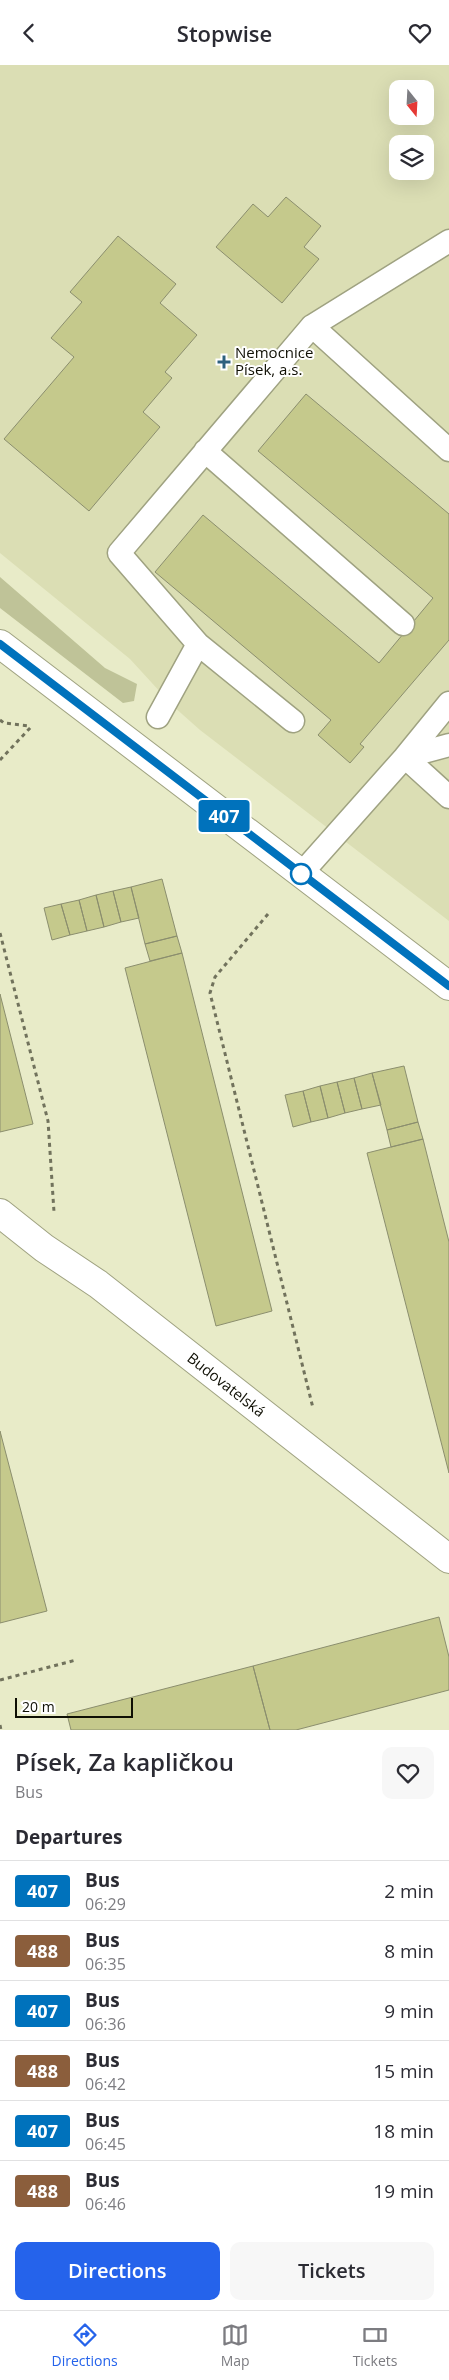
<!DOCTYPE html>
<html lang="en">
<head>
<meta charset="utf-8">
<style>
  body { margin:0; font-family:"Open Sans",sans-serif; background:#f7f7f7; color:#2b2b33; height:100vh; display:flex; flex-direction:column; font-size:19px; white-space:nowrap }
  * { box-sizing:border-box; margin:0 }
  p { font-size:16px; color:#7c7c81 }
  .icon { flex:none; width:28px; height:28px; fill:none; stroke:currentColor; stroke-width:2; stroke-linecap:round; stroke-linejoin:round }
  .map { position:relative; height:1665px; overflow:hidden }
  .sheet { display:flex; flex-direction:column; background:#fff; flex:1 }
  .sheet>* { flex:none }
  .badge { padding:0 10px; border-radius:4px; font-size:18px; line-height:32px }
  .needle { width:32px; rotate:162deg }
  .controls { position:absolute; left:389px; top:15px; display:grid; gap:10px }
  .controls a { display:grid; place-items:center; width:45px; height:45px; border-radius:10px; background:#fff; box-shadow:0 5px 20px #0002; font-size:25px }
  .scale { position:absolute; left:15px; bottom:12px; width:118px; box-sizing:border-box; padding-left:5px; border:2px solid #0f0f04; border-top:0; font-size:14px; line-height:18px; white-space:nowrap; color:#0f0f04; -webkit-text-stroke:4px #fff; paint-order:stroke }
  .map>.badge { position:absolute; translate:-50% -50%; box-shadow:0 0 0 2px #fff }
  h2 { padding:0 15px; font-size:19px; line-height:45px }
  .round { display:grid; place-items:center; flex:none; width:52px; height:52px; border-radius:10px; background:#f7f7f7 }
  .overview { display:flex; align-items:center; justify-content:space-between; height:85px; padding:0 15px }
  h1 { font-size:24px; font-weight:600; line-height:38px }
  .cta { display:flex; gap:10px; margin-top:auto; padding:10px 15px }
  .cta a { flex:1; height:58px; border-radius:10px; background:#2563eb; color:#fff; font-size:20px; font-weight:600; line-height:58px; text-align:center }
  .cta a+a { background:#f7f7f7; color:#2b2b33 }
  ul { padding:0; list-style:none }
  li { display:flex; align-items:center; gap:15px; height:60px; padding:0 15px; border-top:1px solid #e1e1e2 }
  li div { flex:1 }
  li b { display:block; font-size:19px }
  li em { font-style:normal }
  li .badge { min-width:55px; font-weight:700; text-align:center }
  header { display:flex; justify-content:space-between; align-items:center; height:65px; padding:0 15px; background:#fff; font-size:22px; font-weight:600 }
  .dock { display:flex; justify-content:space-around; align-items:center; height:70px; border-top:1px solid #e1e1e2; background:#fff; font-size:14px; color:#7c7c81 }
  .dock a { display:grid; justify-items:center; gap:2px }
  .dock .current { color:#2563eb }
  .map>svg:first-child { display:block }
</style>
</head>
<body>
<header><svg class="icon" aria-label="back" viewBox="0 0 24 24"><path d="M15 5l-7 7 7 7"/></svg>Stopwise<svg class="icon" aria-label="heart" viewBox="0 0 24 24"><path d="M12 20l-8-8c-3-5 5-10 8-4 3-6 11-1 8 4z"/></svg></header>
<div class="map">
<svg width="449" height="1665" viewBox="0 0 449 1665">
  <rect width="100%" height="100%" fill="#e8ebc8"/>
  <path fill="#dbdeb4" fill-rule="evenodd" d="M0 0H449V856L200 665 173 641 130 594 0 488ZM398 24H425V51H398ZM398 79H425V106H398Z"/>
  <path fill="#bfc398" d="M0 512 105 603 137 619 134 636 123 638 0 543Z"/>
  <path fill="#c5c98c" stroke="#8b8e6e" d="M286 132 321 161 304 182 319 194 282 238 216 182 253 139 268 152Z
    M118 171 176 219 160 238 197 270 165 307 172 313 143 347 160 362 89 446 4 374 74 292 51 273 82 237 70 227Z
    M306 329 449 449V575L360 679 364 682 350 698 318 670 331 655 155 507 203 450 379 598 433 533 258 386Z
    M162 814 177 871 145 879 131 822Z
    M131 822 139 853 121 857 113 826Z
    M113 826 121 857 104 862 96 830Z
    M96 830 104 862 87 866 79 835Z
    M79 835 87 866 70 870 61 839Z
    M61 839 70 870 52 875 44 843Z
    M177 871 182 888 150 896 145 879Z
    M182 888 272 1246 216 1261 125 903Z
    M0 929 33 1059 0 1067Z
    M404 1001 418 1057 387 1065 372 1008Z
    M372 1008 381 1040 362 1044 354 1013Z
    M354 1013 362 1044 345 1048 337 1017Z
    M337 1017 345 1048 328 1053 320 1021Z
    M320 1021 328 1053 311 1057 303 1026Z
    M303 1026 311 1057 293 1062 285 1030Z
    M418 1057 423 1074 391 1082 387 1065Z
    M423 1074 449 1177V1408L367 1088Z
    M0 1366 47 1546 0 1558Z
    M439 1552 449 1592V1625L296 1665H270L253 1601Z
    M253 1601 270 1665H71L67 1649Z"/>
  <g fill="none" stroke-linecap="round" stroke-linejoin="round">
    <defs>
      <path id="lane" d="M312 261 449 385
        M205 386 403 559
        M449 638 405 692 449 680
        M158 652 198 579
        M293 656 198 579 119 488 312 261 449 176
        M301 809 405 692 449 732"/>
      <path id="street" d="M0 1148 44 1183 98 1219 449 1494"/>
      <path id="secondary" d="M0 579 449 921"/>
    </defs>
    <use href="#lane" stroke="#9fa281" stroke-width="25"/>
    <use href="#street" stroke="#9fa281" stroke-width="30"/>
    <use href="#secondary" stroke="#9fa281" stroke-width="30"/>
    <path stroke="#71725c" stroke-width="3" stroke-dasharray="4 4" stroke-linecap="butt" d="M0 655 4 658 30 661
      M0 695 31 662
      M268 849 215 912 210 928 313 1343
      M0 868 48 1056 54 1147
      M0 1615 76 1595
      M0 1660 1 1665"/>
    <use href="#lane" stroke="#fff" stroke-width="22"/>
    <use href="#street" stroke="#fff" stroke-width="28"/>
    <use href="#secondary" stroke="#fff" stroke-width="28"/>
  </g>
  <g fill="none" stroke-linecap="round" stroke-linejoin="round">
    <defs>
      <path id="line" d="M0 579 449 921"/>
    </defs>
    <use href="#line" stroke="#fff" stroke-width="11"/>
    <use href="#line" stroke="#0072bc" stroke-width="8"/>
  </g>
  <path fill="#2e607e" stroke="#fff" stroke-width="2" d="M221.5 289.5h5v5h5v5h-5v5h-5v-5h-5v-5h5z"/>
  <circle fill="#fff" stroke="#0072bc" stroke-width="2.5" cx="301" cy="809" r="10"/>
  <g text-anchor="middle" stroke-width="4" stroke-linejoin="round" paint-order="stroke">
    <g font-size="15" fill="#0f0f04" stroke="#fff" text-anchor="start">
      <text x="235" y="293">Nemocnice<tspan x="235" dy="17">Písek, a.s.</tspan></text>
    </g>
    <g font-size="15" fill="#0f0f04" stroke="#fff">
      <text transform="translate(226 1320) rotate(38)" y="5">Budovatelská</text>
    </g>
  </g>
</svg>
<div class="controls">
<a><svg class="needle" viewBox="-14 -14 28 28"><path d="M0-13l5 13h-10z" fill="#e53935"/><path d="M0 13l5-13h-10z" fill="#7c7c81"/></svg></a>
<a><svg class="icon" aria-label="layers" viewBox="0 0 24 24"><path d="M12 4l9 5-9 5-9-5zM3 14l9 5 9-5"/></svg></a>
</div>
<div class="scale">20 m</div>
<b class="badge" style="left:224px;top:751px;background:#0072bc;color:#fff">407</b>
</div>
<section class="sheet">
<div class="overview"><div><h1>Písek, Za kapličkou</h1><p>Bus</p></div><a class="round"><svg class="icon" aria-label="heart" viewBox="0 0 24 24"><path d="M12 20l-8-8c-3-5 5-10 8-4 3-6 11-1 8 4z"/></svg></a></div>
<h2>Departures</h2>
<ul>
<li><span class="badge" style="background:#0072bc;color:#fff">407</span><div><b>Bus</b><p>06:29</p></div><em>2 min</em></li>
<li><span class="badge" style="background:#8b5e3c;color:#fff">488</span><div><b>Bus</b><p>06:35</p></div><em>8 min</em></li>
<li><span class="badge" style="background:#0072bc;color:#fff">407</span><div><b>Bus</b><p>06:36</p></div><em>9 min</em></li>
<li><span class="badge" style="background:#8b5e3c;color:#fff">488</span><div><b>Bus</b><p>06:42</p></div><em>15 min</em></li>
<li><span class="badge" style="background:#0072bc;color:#fff">407</span><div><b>Bus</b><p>06:45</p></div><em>18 min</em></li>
<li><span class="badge" style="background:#8b5e3c;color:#fff">488</span><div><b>Bus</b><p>06:46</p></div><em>19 min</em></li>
</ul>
<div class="cta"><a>Directions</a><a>Tickets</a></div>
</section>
<nav class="dock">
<a class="current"><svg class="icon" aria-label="directions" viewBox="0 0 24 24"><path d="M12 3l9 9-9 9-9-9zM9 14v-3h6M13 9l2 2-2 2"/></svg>Directions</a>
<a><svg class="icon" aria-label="map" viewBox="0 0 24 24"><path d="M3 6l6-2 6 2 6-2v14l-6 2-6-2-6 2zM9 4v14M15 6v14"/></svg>Map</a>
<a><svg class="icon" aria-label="tickets" viewBox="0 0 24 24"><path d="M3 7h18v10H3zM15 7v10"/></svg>Tickets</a>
</nav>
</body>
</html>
